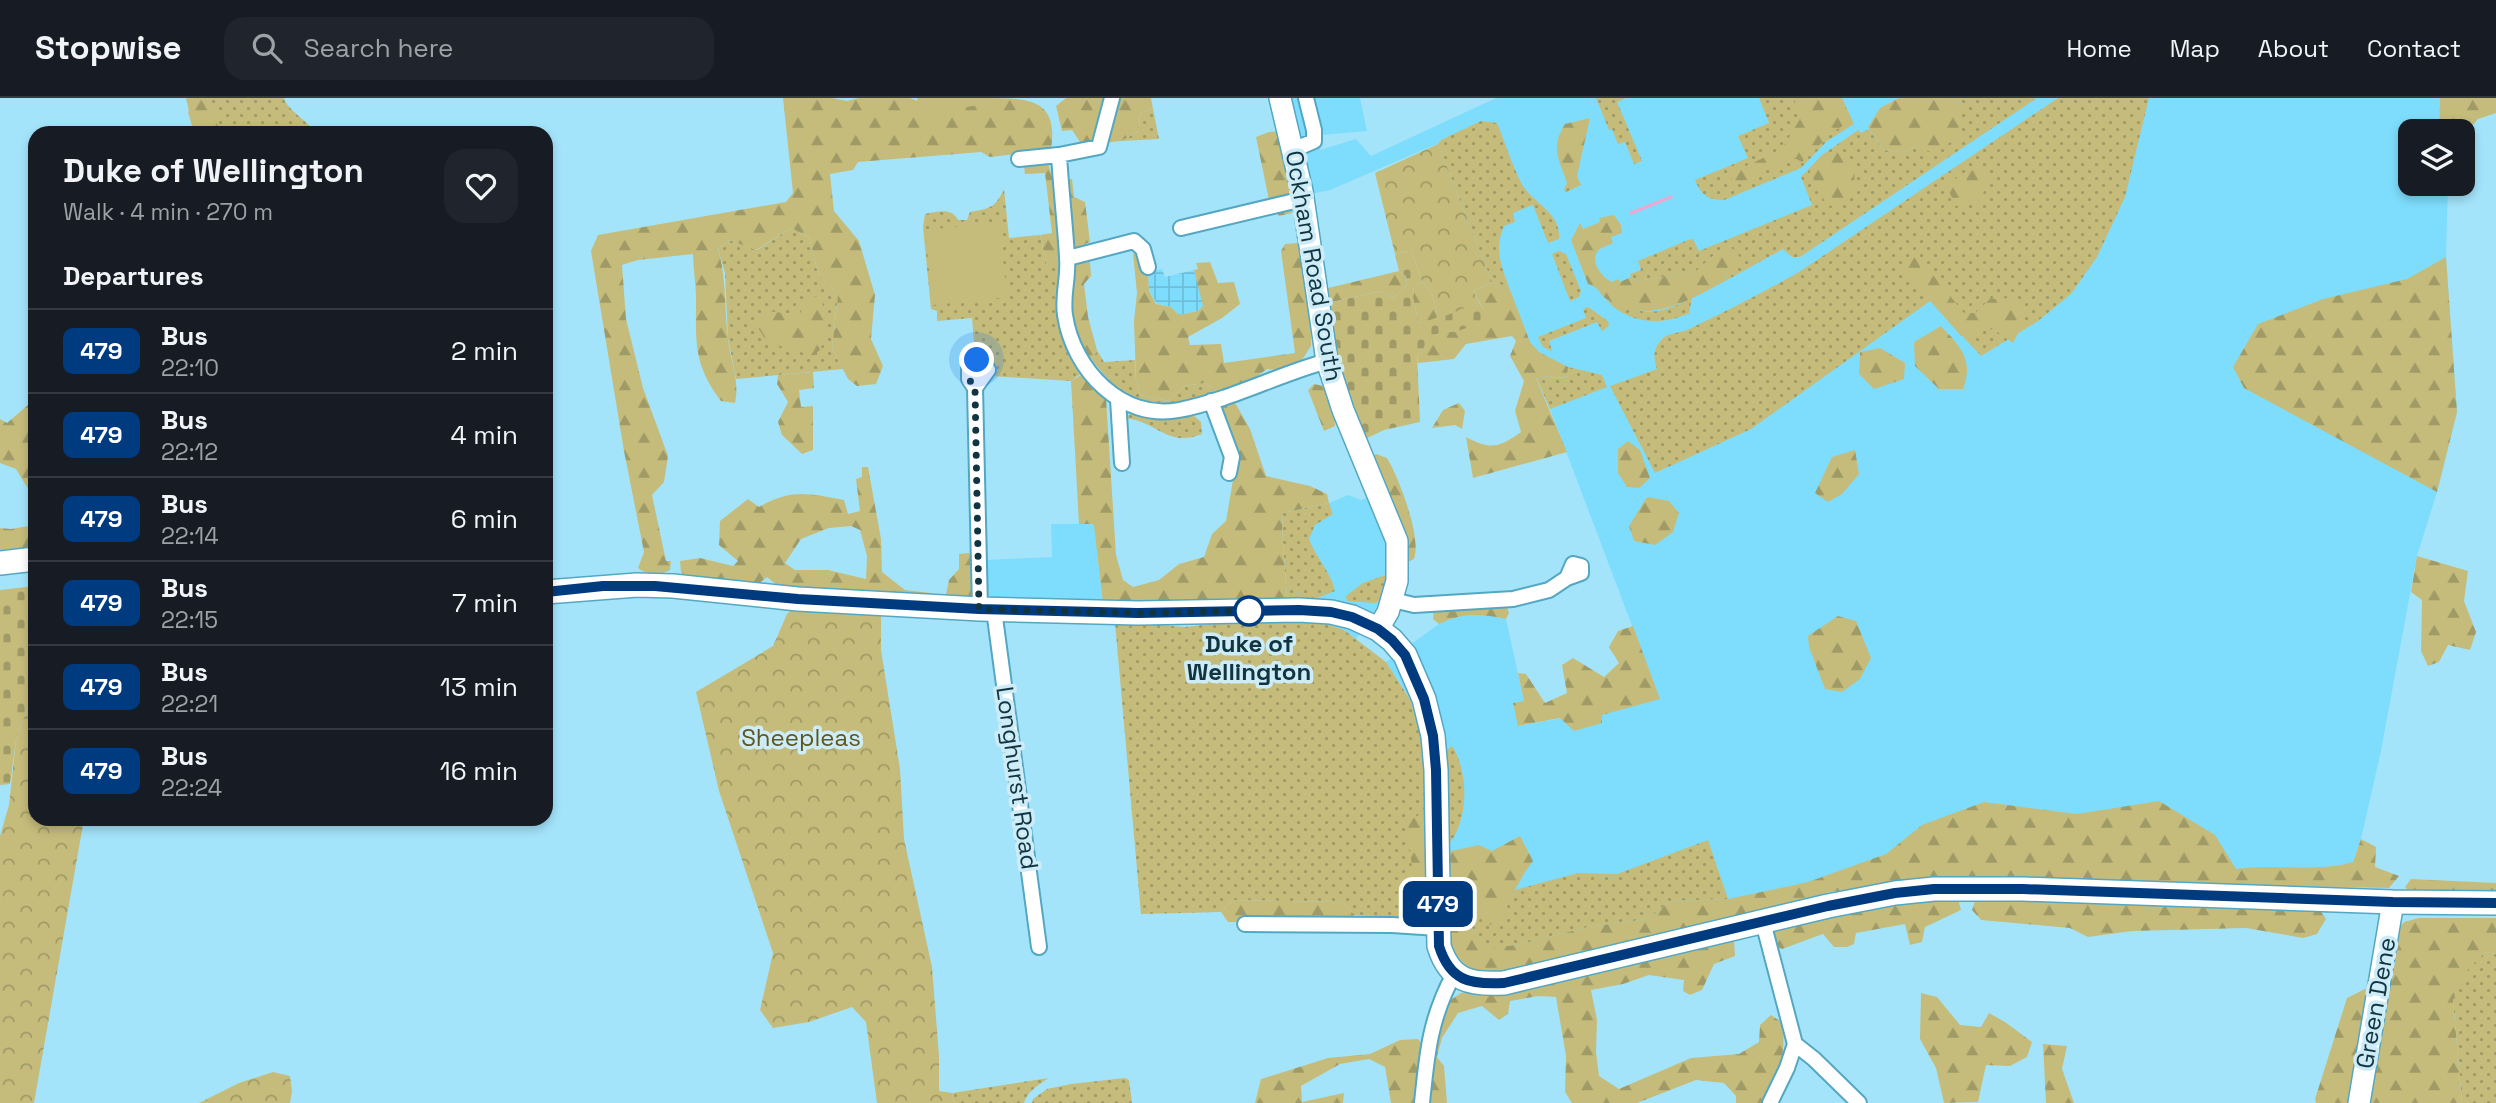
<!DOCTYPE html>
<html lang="en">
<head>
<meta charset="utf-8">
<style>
  body { margin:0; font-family:"Space Grotesk",sans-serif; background:#20242c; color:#f1f3f6; height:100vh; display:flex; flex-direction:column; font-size:26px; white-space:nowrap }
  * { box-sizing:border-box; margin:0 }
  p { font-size:23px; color:#9ea1a6 }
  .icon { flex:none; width:38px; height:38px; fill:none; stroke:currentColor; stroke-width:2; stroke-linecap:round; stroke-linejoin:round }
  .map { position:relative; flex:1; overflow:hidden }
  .drawer { position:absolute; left:28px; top:28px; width:525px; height:700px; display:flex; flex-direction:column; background:#171b24; border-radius:21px; box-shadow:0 4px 10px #0003 }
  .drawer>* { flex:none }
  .badge { padding:0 14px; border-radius:10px; font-size:24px; line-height:46px }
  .buttons { position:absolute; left:2398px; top:21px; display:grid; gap:14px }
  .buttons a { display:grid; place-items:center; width:77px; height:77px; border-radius:14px; background:#171b24; box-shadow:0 4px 10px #0003; font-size:35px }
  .you { position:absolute; width:35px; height:35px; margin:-18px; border:5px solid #fff; border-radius:50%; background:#1a73e8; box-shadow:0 0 0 10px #1a73e833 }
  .map>.badge { position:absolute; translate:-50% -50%; box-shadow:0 0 0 4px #fff }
  h2 { padding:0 35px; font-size:26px; line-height:63px }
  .round { display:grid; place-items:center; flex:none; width:74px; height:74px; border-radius:21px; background:#20242c }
  .summary { display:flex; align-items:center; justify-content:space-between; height:119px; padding:0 35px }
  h1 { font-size:33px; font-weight:800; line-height:52px }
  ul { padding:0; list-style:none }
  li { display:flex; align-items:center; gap:21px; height:84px; padding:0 35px; border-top:2px solid #363941 }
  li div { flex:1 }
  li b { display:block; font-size:26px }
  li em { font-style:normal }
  li .badge { min-width:77px; font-weight:700; text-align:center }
  header { display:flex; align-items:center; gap:42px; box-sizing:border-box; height:98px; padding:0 35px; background:#171b24; border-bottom:2px solid #363941 }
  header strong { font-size:33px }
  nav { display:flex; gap:38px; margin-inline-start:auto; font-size:24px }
  .search { width:490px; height:63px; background:#20242c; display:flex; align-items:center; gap:18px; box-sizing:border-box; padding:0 24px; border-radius:21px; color:#9ea1a6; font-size:26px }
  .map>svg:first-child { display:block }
</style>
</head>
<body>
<header>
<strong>Stopwise</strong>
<div class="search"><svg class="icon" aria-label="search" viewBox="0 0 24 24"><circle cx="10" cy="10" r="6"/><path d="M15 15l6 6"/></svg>Search here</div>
<nav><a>Home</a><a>Map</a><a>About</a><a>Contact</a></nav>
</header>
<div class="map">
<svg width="2496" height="1005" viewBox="0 0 2496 1005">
  <defs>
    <pattern id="industrial-grid" width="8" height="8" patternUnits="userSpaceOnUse" patternTransform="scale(1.75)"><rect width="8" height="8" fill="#7eddfc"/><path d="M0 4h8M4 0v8" fill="none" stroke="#6cbed9"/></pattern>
    <pattern id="grass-dots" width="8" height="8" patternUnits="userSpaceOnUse" patternTransform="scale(1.75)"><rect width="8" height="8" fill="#c5bc7b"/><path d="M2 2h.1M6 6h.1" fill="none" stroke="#9f9a66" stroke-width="1.8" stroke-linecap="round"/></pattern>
    <pattern id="forest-firs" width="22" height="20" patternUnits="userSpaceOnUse" patternTransform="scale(1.75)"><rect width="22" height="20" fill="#c5bc7b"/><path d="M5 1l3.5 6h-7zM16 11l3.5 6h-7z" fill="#9f9a66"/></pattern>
    <pattern id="cemetery-stones" width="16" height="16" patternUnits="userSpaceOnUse" patternTransform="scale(1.75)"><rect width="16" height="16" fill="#c5bc7b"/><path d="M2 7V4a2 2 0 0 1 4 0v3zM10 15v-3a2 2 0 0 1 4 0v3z" fill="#9f9a66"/></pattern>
    <pattern id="park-crowns" width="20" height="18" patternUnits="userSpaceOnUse" patternTransform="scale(1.75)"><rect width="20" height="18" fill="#c5bc7b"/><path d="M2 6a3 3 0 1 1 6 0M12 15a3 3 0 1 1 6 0" fill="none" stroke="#9f9a66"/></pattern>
  </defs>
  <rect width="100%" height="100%" fill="#a4e4fb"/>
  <path fill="#7eddfc" d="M1271 0H1360L1367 33 1321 37 1320 52 1356 41 1371 58 1496 0H2440L2439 25 2442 33H2410V86H2448L2446 159 2457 314 2437 394 2417 458 2381 653 2361 741 2344 789 1933 780 1830 794 1623 848 1470 871 1442 815H1426L1429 729 1422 640 1411 602 1386 564 1439 526 1453 519 1478 515 1506 521 1524 603 1518 628 1590 615 1656 591 1550 311 1527 259 1512 237 1437 46 1330 92 1292 100 1286 63Z
    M1348 397 1361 402 1374 397 1393 459 1383 499 1356 541 1344 532 1317 523 1283 415 1329 405Z
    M1051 426H1094L1103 505 985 506V462L1052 459Z"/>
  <path fill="url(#industrial-grid)" d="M1162 171 1165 179 1194 172 1204 208 1198 213 1179 217 1171 209 1157 206 1149 193 1148 174Z"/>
  <path fill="url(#grass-dots)" d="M186 0H284C287 12 308 23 316 35H194Z
    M1596 0H1626L1617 4 1642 63 1634 66 1625 44 1618 46 1612 31 1609 32Z
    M1759 0H1842L1854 26 1827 43 1801 70 1724 102C1708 102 1701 97 1695 82L1748 60 1738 38 1769 25Z
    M1957 0H2037L1800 159H1792L1783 151 1727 182 1726 175 1716 155 1697 173 1637 183 1631 179 1630 176 1641 172 1638 163 1688 142 1693 141 1699 153 1812 107 1801 79 1822 57 1858 32 1861 35 1869 31 1883 52 1903 54 1917 48 1960 9Z
    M2058 0H2149L2125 99 2097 159 2071 196 2038 223 1981 258 1930 203 1751 331 1655 375 1610 288 1657 271C1653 259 1653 251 1662 241 1668 235 1680 235 1687 232 1725 214 1762 195 1799 174Z
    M1153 11 1159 41 1121 43 1139 33 1140 15Z
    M1481 23 1497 25C1504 41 1516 80 1526 92 1539 108 1561 117 1559 141L1548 145 1533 107 1513 115 1515 124 1504 128C1494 151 1501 167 1509 189L1492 184 1438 46 1441 42Z
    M1004 91 1009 140 1040 137 1047 168 1061 163 1083 274 1071 283 991 278 975 257 972 220 937 223V213L931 211 923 129 925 116C937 114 951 109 958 122H967L970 114C991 110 995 110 1004 91Z
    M791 130 809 139 818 175 838 196 832 250 843 271 736 281 728 240 725 175 718 151 729 142 757 152Z
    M1559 153 1566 156 1581 193 1579 199 1570 203 1552 156Z
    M1692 200 1689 215C1660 229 1628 225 1606 202 1645 217 1654 219 1692 200Z
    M1588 209 1608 223 1609 228 1602 233 1597 224 1549 243 1552 253 1543 249 1538 239 1586 220 1583 211Z
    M1097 252 1104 264 1135 262 1136 283 1140 297 1168 303 1184 288 1205 285 1216 293C1201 298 1185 306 1169 308 1135 312 1111 286 1092 262Z
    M1568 269 1602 277 1607 289 1550 311 1536 279C1548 277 1555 282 1567 279Z
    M1131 315 1157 321 1193 317 1201 324 1202 336C1167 350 1159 324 1125 320Z
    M1329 405 1333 416 1315 427 1309 441C1316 460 1331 474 1335 493L1307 504 1287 501 1282 429 1283 415Z
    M1391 475 1383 499 1376 505 1347 503 1346 498 1363 485Z
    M1254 521 1317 523 1344 532 1386 564 1411 603 1422 640 1429 729 1426 815 1420 820 1355 817 1341 804 1233 802 1221 814 1141 816 1115 525H1137L1185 529Z
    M1452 648C1469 674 1469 721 1449 746L1447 741 1445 659 1447 652Z
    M1708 742 1728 801 1670 803 1648 821 1588 829 1517 847 1488 851 1473 832 1465 815 1510 801 1515 792 1578 775 1617 776Z
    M2485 854 2496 856V1005H2462L2453 902 2462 877Z
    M1049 980C1039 986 1027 994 1024 1005H954L952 995Z
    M1125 980 1129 982 1132 1005H1032L1033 1001 1047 991 1071 986Z"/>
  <path fill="url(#forest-firs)" fill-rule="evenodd" d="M199 0 214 10 219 35H194L188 14Z
    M783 0H832L847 3 859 0H910L918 3 919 15 985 5V0C1029 0 1059 0 1051 52L990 59 981 54 858 64 853 72 830 76 834 113 859 143 875 197 871 241 883 268 876 286 857 288 848 281 832 250 838 196 818 175 809 139 791 130 756 152 729 142 718 151C727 182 724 209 728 240 730 262 740 282 735 305L721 303C693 266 696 244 696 200 696 185 693 171 693 156L638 162 622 167 626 221 643 290 668 358 664 384 652 397 666 463H671L670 472C659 478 648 478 638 470L644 454 624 353 591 153 598 137 786 104 793 95Z
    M1066 0H1151L1153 11 1140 15 1139 33 1121 43 1082 47 1072 32 1062 33 1056 8Z
    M1794 0H1841L1851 23 1834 33 1802 64 1793 59 1740 86H1733L1731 79 1738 72 1782 51 1800 21Z
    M1899 0H1957L1960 9 1959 39 1933 55 1917 48 1903 54 1883 52 1868 29 1880 10Z
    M2440 0H2496V15L2478 21 2462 39V33H2442L2439 25Z
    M1590 20 1577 78 1581 87 1566 94 1564 91 1567 85C1559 61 1550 50 1565 26Z
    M1279 33 1286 63 1292 115 1279 118 1269 102 1256 39 1269 34Z
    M1837 54 1855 66 1854 89 1846 107 1827 108 1809 72 1822 57Z
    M1047 62 1053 82 1072 81 1074 99 1085 104 1090 144 1063 155 1060 168H1047L1040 137 1052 135 1045 75 1025 76 1024 68 1027 64Z
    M1978 66 1986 70 1990 84 1977 105 1956 108 1946 87Z
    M1614 117 1621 127 1622 135 1611 139 1613 145C1608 148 1600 149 1597 154 1590 165 1603 180 1612 184L1618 181 1620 184 1631 179 1637 183 1696 173 1716 155 1732 150 1740 159 1726 175 1727 182C1689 202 1650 228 1608 202 1599 197 1601 190 1588 186L1571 142 1580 125 1583 131 1600 124 1599 120Z
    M1297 145 1300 150 1311 228V248L1302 262 1279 272 1267 271 1247 285 1219 295 1205 285 1184 288 1168 303 1140 297 1136 283 1134 223 1137 195 1133 156 1140 154 1148 174 1149 193 1156 206 1171 209 1179 217 1198 213 1203 208 1194 172 1198 171 1196 165 1210 164 1218 185 1234 184 1240 206 1222 220 1188 239 1190 247 1221 246 1224 265 1295 255 1281 153 1285 146Z
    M1914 154 1964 215H1975L1990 201 2009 200 2025 216 2023 226 2013 245 1993 231 1961 238 1901 169Z
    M2446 159 2457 314 2437 394 2244 290 2233 269 2258 226 2323 201 2407 181Z
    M1090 164 1091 178 1084 186 1088 219 1097 252 1092 262 1083 257C1071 226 1065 199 1075 166Z
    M1399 173 1406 178 1407 187 1393 200 1380 193 1328 205 1324 191Z
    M1422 183 1433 198 1438 221 1419 226 1413 200 1414 189Z
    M1492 184 1509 189 1530 244 1539 254 1568 269 1567 278C1555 282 1547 276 1536 280L1567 354 1473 380 1466 339C1491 352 1498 350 1521 334L1515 313 1524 283 1510 258 1516 243 1512 238 1466 246 1454 261 1418 265 1417 257 1436 235 1458 233 1484 212 1473 193Z
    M806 198 822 199 825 230 821 251 810 260 796 250 769 247 757 228 766 213 800 217Z
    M1941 228C1961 249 1974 262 1963 291H1939L1915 268 1914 244Z
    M1880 250 1905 265 1904 281 1874 291 1859 276 1860 254Z
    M813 274 814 290 799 292 801 309 813 308V352L802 356 782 337 778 324 788 304 777 286 778 277Z
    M1081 277 1106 300 1116 457 1123 482 1133 489 1159 482 1179 466 1204 459 1212 436 1226 423 1233 382 1207 317 1216 307 1234 303 1250 331 1266 378 1310 388 1327 396 1329 405 1283 415 1282 430 1287 501 1103 505 1094 428 1093 426H1079L1071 283Z
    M1314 286 1323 288 1334 310 1335 328 1324 333 1308 292Z
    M1459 305 1465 313 1462 331 1455 327 1432 330 1443 312Z
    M28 307 35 308V402L16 371 0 365V321L7 325Z
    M1628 343 1640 352 1650 380 1639 390 1627 389 1618 375V351Z
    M1855 352 1859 376 1842 396 1828 404 1815 395 1832 359Z
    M1376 356 1387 360C1399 380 1422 440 1414 461L1406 465C1403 443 1400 420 1391 399 1385 385 1374 375 1372 359Z
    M862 369H868L881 441 882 474 905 492 931 495 930 500 783 492 767 479 757 487 686 480 681 474 680 463 700 460 733 468 738 463 719 447 720 423 748 401 759 409C793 390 808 396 844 402L848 416 860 413 856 381 862 379ZM851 428 860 432 867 458 866 481 828 472H795L785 465 801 441 829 430Z
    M1647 399 1669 403 1679 415 1673 434 1655 447 1634 443 1629 428Z
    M35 427V449L0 452V430L11 431Z
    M969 455 975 465V496L966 503 945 501 949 482 959 471V456Z
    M2417 458 2468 473 2464 503 2476 534 2470 552 2448 547 2439 564 2428 568 2421 553 2422 502 2411 494Z
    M1506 506 1509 515 1506 521C1480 516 1464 514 1439 526L1433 521 1434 510Z
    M1838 518 1856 523 1871 560 1860 581 1842 594 1825 591 1809 549 1808 538Z
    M1633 528 1660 601 1602 617V625L1574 633 1560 620 1518 628 1513 605 1524 603 1518 575 1526 576 1545 605 1567 595 1562 567 1573 560 1604 579 1619 565 1609 549 1618 533Z
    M2159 703 2215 737 2236 771C2275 765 2316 775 2353 764L2361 741 2376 749 2375 769 2399 778 2389 790 1933 780 1830 794 1623 848 1492 876 1470 871 1455 857 1443 840 1445 761 1451 753 1479 747 1492 753 1520 738 1533 763 1525 774 1510 801 1503 820 1488 828 1473 811 1466 815 1473 832 1489 850 1517 847 1588 829 1648 821 1670 803 1728 801 1808 784 1886 756 1922 727 1984 704 2077 716Z
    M1427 712 1426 815 1420 820 1416 806 1407 724Z
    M2411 781 2496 785V795L2409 793 2405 789Z
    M1957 797 1961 812 1925 829 1922 844 1910 847 1905 826 1856 835 1854 846 1847 849H1834L1823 836 1782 851 1776 848 1770 831 1773 826Z
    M1977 798 2319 811 2326 821 2317 836 2303 840 2246 830 2132 833 2088 839 2070 830 1981 822 1972 812Z
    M1233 802 1341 804 1355 817 1349 824H1228L1221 814Z
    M2419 820H2496V856L2485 854 2463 877 2453 902 2462 1005H2363L2395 835 2404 824Z
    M1734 841 1735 858 1714 866 1702 892 1690 897 1683 893 1684 882 1649 877 1623 886 1591 892 1597 922 1596 954 1599 978 1619 991 1691 960 1739 956 1759 944 1760 927 1771 917 1783 925C1785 963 1781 973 1761 1005H1736V998L1724 985 1696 982 1637 1005H1572L1565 994 1566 958 1556 899 1538 898 1510 903 1508 916 1499 922 1482 908 1458 915 1442 940 1437 959 1444 968 1447 1005H1425L1443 907 1461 895Z
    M2371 888 2352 1005H2316L2315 1001 2347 900Z
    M1921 895 1937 899 1960 927 1981 929 1989 915 2005 924 2032 944 2027 959 2010 968 1986 967 1978 1004 1944 1005 1936 970 1920 941Z
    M1418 941 1423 947 1417 1005H1391L1385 969 1369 961 1340 966 1301 988 1302 1004 1344 995 1343 1005H1255L1261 981 1328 960 1370 956 1400 942Z
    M2043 946 2067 948 2062 971 2074 1005H2046Z"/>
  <path fill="url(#cemetery-stones)" d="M1406 153 1412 155 1422 183 1414 189 1413 200 1419 226 1479 204 1484 212 1483 224 1458 233 1436 236 1417 257 1420 324 1384 332 1363 342 1336 260 1328 205 1380 193 1393 200 1407 187 1406 178 1399 173 1395 156Z
    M35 488V588L16 642 10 686 0 687V492Z"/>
  <path fill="url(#park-crowns)" d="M1438 46 1492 184 1473 193 1479 204 1438 221 1433 198 1422 183 1412 155 1405 153 1395 156 1375 75Z
    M794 509 881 512V552L900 671 904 741 932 869 939 958V993L952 995 954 1005H877L866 924 852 909 809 924 773 930 760 912 773 855 719 693 696 594 773 548 787 516Z
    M35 588V721H84L34 1005H0V738L9 707 16 642Z
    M273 974 290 978 292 993 290 1005H199L239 985Z"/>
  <path fill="#c5bc7b" d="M917 0H985L986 6 919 16Z
    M999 124 1007 199 933 207 925 132Z"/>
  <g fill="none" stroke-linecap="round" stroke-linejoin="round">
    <path stroke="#eba9d1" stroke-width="3.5" d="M1631 115 1671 99"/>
    <defs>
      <path id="street" d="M1293 52 1314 43V32L1306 0
        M1059 57C1061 91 1065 125 1067 159 1069 179 1062 198 1065 217 1073 272 1122 323 1179 312 1230 302 1277 277 1327 263
        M1019 61 1059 57 1099 49 1112 0
        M1181 130 1303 101
        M1068 160 1134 143 1143 151 1148 169
        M975 290 988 272 984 265 977 262 969 269V281L975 290 980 511
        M1118 301 1122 365
        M1211 303 1232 359 1229 375
        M1393 502 1414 507 1513 501 1549 492 1567 480 1573 466 1581 468V475L1567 480
        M994 512 1039 849
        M1763 824 1795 946 1787 970 1770 1005
        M1245 826 1392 827 1438 830
        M1795 946 1814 961 1859 1005
        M1422 1005C1427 955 1430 920 1454 876"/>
      <path id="secondary" d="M1280 0 1302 93 1327 263 1343 312 1397 443V483L1388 514 1378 531
        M2359 1005 2393 804"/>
      <path id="primary" d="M0 465 35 461
        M546 494 637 487 673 488 798 501 980 511 1138 515 1299 512 1331 514 1352 519 1378 531 1392 542 1405 557 1424 601 1433 638 1436 672 1439 848C1450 883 1470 887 1504 885L1828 808 1895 795 1934 791H2023L2393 804 2496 805"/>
    </defs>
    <use href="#street" stroke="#54a7c2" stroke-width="18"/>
    <use href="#secondary" stroke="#54a7c2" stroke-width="24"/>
    <use href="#primary" stroke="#54a7c2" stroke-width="26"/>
    <use href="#street" stroke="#fff" stroke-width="14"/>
    <use href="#secondary" stroke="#fff" stroke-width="21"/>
    <use href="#primary" stroke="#fff" stroke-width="23"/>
  </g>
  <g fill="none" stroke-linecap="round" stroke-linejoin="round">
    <defs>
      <path id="line" d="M546 494 603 488H655L798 501 979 511 1138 515 1299 512 1331 514 1352 519 1378 531 1392 542 1405 557 1424 601 1433 638 1436 672 1439 848C1450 883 1470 887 1504 885L1828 808 1895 795 1934 791H2023L2393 804 2496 805"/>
    </defs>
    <use href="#line" stroke="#fff" stroke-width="16"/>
    <use href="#line" stroke="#003b80" stroke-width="10"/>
    <path stroke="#113540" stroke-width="7" stroke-dasharray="0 12.6" d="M977 262 969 269V281L975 290 979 511 1138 515 1249 513"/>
  </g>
  <circle fill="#fff" stroke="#003b80" stroke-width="3.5" cx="1249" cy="513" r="14"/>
  <g text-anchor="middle" stroke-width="7" stroke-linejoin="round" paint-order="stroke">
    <g font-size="24" fill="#113540" stroke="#cdecf7">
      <text transform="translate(1314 168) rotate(80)" y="8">Ockham Road South</text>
      <text transform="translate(1017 680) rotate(82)" y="8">Longhurst Road</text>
      <text transform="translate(2376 905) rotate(-80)" y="8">Green Dene</text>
    </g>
    <g font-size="24" font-weight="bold" fill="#113540" stroke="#cdecf7">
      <text x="1249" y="554">Duke of<tspan x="1249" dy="28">Wellington</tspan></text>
    </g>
    <g font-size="24" fill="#5e5721" stroke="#cdecf7">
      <text x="801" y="648">Sheepleas</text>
    </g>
  </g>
</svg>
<div class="buttons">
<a><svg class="icon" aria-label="layers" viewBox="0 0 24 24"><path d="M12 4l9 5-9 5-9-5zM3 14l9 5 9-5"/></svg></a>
</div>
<div class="you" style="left:977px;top:262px"></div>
<b class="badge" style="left:1438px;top:806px;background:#003b80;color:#fff">479</b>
<section class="drawer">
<div class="summary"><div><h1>Duke of Wellington</h1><p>Walk · 4 min · 270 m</p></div><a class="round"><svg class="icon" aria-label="heart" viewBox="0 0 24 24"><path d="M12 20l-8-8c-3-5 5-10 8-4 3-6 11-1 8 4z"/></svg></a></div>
<h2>Departures</h2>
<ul>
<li><span class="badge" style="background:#003b80;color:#fff">479</span><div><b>Bus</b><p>22:10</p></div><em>2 min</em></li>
<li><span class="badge" style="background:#003b80;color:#fff">479</span><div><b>Bus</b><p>22:12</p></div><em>4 min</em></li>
<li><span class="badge" style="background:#003b80;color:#fff">479</span><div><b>Bus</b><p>22:14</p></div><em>6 min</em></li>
<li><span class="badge" style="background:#003b80;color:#fff">479</span><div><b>Bus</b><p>22:15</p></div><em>7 min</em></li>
<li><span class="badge" style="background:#003b80;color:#fff">479</span><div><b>Bus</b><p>22:21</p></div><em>13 min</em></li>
<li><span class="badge" style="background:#003b80;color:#fff">479</span><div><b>Bus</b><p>22:24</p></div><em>16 min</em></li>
</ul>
</section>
</div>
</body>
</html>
